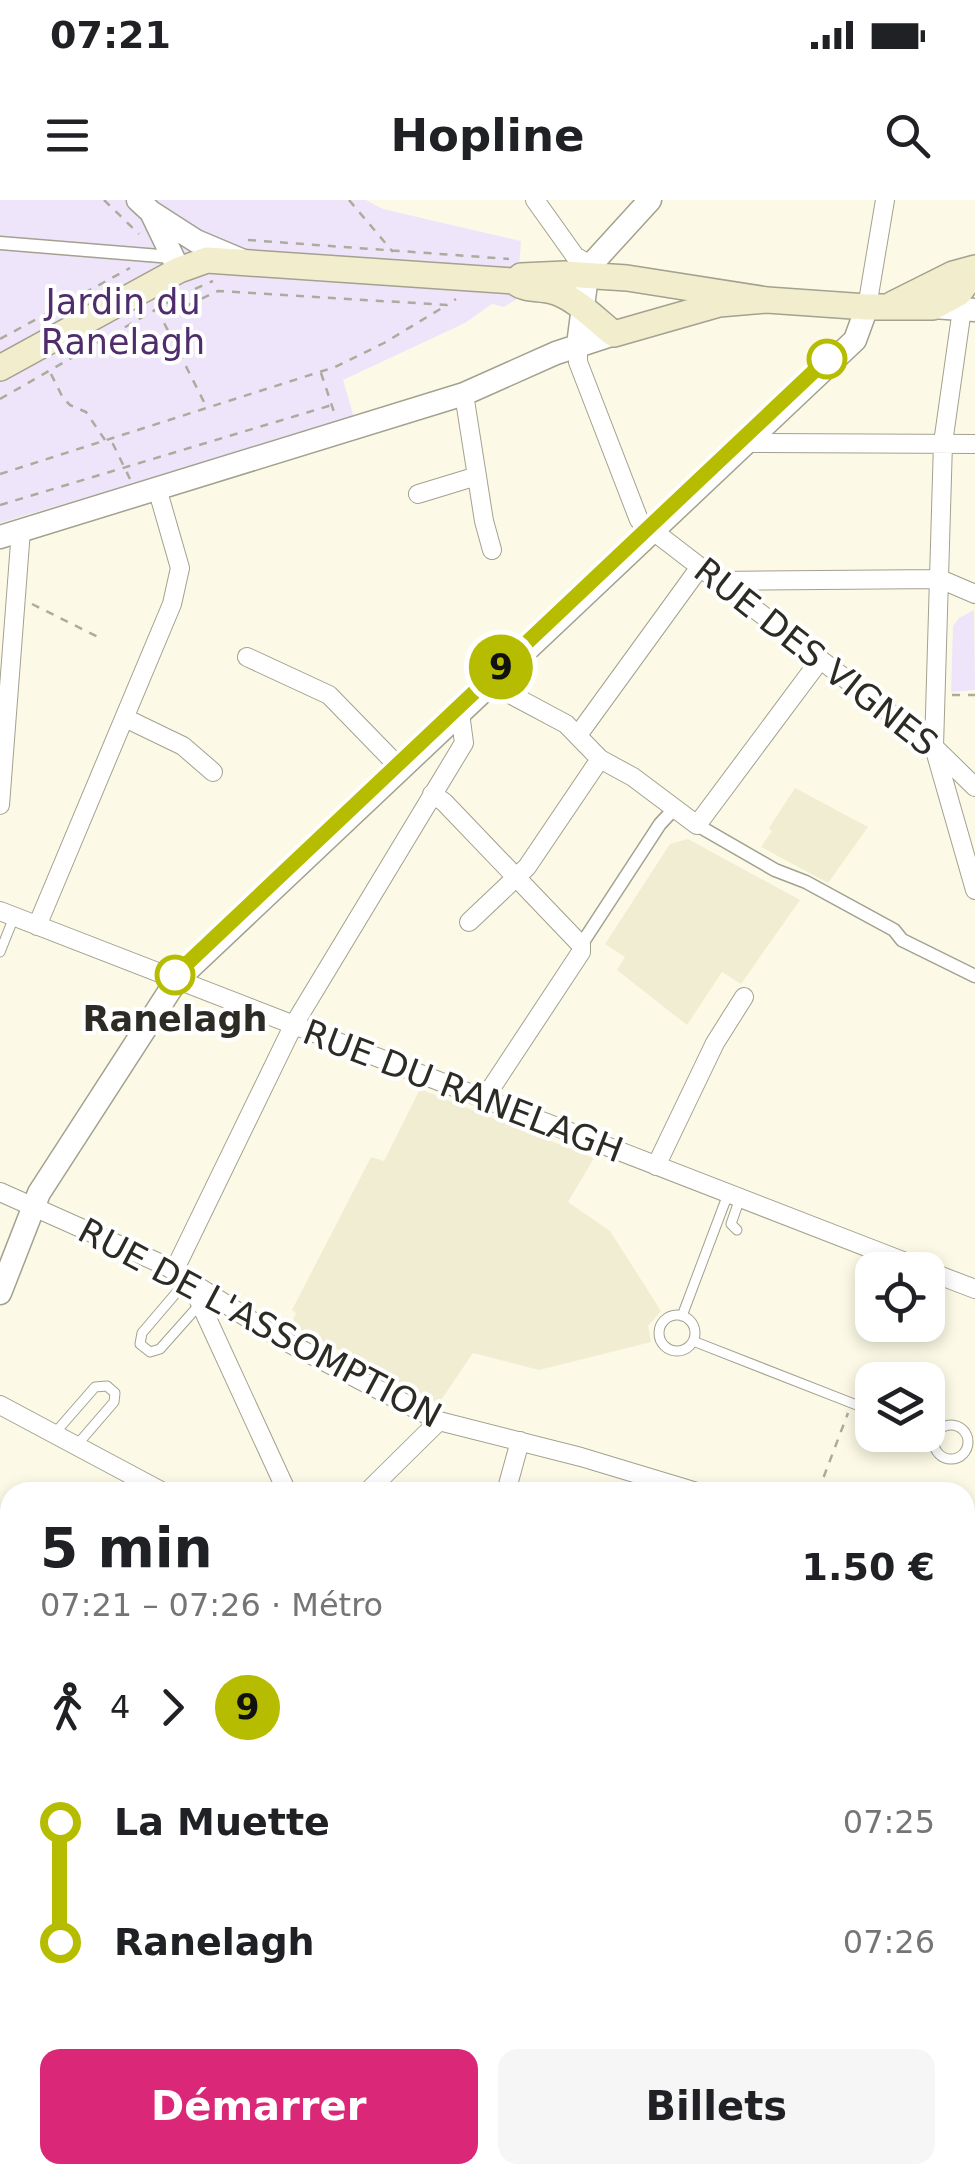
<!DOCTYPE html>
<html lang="fr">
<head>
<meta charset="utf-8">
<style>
  body { margin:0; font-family:"DejaVu Sans",sans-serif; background:#f6f6f6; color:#202124; height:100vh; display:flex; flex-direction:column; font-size:38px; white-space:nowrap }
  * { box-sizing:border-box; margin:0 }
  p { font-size:32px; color:#757577 }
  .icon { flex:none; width:55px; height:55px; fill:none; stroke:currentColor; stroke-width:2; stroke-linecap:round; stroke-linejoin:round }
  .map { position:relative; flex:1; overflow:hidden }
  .side { position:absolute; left:0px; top:1282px; width:975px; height:702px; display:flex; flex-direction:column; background:#fff; border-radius:30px 30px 0 0; box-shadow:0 5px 15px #0003 }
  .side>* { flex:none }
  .badge { padding:0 20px; border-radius:32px; font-size:35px; line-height:65px }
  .tools { position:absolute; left:855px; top:1052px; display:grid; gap:20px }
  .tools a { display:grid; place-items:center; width:90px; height:90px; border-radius:20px; background:#fff; box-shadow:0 5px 15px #0003; font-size:50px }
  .map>.badge { position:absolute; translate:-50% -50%; box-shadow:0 0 0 5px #fff }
  .legs { display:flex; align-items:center; gap:15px; height:110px; padding:0 40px; font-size:32px }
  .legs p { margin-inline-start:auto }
  .summary { display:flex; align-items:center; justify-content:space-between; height:170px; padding:0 40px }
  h1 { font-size:55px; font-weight:800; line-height:75px }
  .button { display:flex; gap:20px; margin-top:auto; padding:20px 40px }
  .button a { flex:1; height:115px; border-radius:20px; background:#db2777; color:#fff; font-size:40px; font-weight:800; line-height:115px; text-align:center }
  .button a+a { background:#f6f6f6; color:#202124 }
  ul { padding:0 40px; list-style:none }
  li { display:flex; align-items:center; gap:35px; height:120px; font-size:38px }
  li i { display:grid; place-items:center; width:15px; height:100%; margin:0 12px; background:currentColor }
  li i::after { content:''; width:25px; height:25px; margin:-12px; border:8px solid; border-radius:50%; background:#fff }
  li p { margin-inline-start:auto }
  li:first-child i { background:linear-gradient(#0000 50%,currentColor 0) }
  li:last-child i { background:linear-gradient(currentColor 50%,#0000 0) }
  .status { display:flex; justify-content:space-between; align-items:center; height:70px; padding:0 50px; background:#fff; direction:ltr }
  .status svg { height:28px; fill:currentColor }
  header { display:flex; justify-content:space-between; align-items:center; height:130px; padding:0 40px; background:#fff; font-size:45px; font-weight:800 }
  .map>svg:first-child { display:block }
</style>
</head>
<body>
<div class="status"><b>07:21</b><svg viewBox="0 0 49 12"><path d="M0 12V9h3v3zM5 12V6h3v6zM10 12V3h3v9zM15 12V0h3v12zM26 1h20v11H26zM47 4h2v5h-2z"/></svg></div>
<header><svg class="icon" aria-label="menu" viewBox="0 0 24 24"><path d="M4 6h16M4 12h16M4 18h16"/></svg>Hopline<svg class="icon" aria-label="search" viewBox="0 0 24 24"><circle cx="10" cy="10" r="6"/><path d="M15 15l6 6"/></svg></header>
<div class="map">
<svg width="975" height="1983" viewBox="0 0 975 1983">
  <rect width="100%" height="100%" fill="#fcfae6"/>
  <path fill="#f0edd2" d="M795 588 868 627 828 683 761 647 772 631 769 628Z
    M688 639 800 700 741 784 722 772 687 825 617 770 625 757 605 744 670 644Z
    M420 889 594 958 568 1002 610 1031 661 1111 648 1126 651 1142 539 1170 473 1153 439 1203 291 1125 296 1113 292 1110 371 957 384 961Z"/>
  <path fill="#efe5fb" d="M0 0H366L383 9 521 41 517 99 504 107 492 104 465 123 343 180 354 217 0 323Z
    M974 410 975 490 951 492 953 426 959 418Z"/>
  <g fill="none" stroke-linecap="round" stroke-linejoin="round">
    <defs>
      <path id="service" d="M0 752 14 717
        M737 1030 731 1024 740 998
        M188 1079 142 1133 140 1144 150 1152 160 1149 200 1104
        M659 1133a18 18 0 1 1 36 0a18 18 0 1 1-36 0Z
        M682 1116 728 994
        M693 1141 872 1211
        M934 1242a17 17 0 1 1 34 0a17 17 0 1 1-34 0Z
        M54 1234 95 1187 107 1186 115 1193 114 1202 76 1246
        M0 1373 10 1385
        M965 1484 975 1497
        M965 1815 975 1824"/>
      <path id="pedestrian" d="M0 43 172 57
        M697 625 775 670 806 682 894 730 902 740 975 776
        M581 745 660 624 675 608"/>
      <path id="minor" d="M535 0 575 56 590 65
        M867 107 885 0
        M962 109 943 243 934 547 975 690
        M578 145V162L639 320 934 547 975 587
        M464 194 484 321 492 350
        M746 243 975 244
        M418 294 477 276
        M719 381 940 379 975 394
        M247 457 329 495 401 569
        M491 484 566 524 600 559 633 577 697 625 820 460
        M125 518 183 546 213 572
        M578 535 700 367
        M432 594 444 602 581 745V752L484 899
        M0 605 21 330
        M0 711 926 1070
        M469 722 527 667 600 559
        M37 726 172 404 180 368 157 288
        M656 966 715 843 744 797
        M0 992 166 1066 279 1138 439 1221 581 1257 697 1292
        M174 1071 293 826 464 543 460 513
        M928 1071 975 1089
        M189 1079 287 1292
        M0 1205 163 1292
        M367 1292 439 1221
        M506 1292 520 1241
        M965 1388 975 1391
        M0 1772 10 1787
        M0 1808 10 1802
        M139 1975 145 1983
        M572 1975 580 1983"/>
      <path id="tertiary" d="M138 0 151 12 196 41 241 60
        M151 12 179 70
        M933 107 975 110
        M578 145 588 68 650 0
        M0 337 464 194 556 153 614 134
        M0 1093 39 993 176 781 855 140 867 107
        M965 1607 975 1599
        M965 1872 975 1880
        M965 1949 975 1943
        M428 1983 441 1975
        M909 1983 922 1975"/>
      <path id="secondary" d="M521 76 565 74 627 78 767 100 867 107H933L959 93 975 71
        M893 104 953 74 975 68
        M0 168 179 70 207 60 513 81C526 91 537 87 552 91 575 97 596 120 614 134L719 104 767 100"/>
    </defs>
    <use href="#service" stroke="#a3a18f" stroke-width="11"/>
    <use href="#pedestrian" stroke="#a3a18f" stroke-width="15"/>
    <use href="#minor" stroke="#a3a18f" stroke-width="20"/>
    <use href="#tertiary" stroke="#a3a18f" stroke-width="25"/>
    <use href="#secondary" stroke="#a3a18f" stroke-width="28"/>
    <path stroke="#adab9c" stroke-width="2.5" stroke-dasharray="8 8" stroke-linecap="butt" d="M104 0 139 34
      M349 0 393 52
      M248 40 509 59
      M181 95 184 107 218 91 447 105 456 99
      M157 109 205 204
      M0 139 130 68
      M321 173 334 212
      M51 174 63 198 70 205 86 212 105 240 113 244 130 279
      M0 199 181 95 213 81
      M0 274 335 167 384 143 447 105
      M0 305 332 205
      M32 404 98 437
      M952 495H975
      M818 1292 848 1213
      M965 1741 975 1735
      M969 1767 975 1774
      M965 1768 975 1763
      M965 1781 975 1793"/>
    <use href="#service" stroke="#fff" stroke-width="9"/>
    <use href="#pedestrian" stroke="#fff" stroke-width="12"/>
    <use href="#minor" stroke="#fff" stroke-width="18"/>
    <use href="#tertiary" stroke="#fff" stroke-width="22"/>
    <use href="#secondary" stroke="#f1edcd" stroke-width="25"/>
  </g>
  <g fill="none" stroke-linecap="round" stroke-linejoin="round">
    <defs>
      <path id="line-1" d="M175 775 827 159"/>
    </defs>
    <use href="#line-1" stroke="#fff" stroke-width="22"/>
    <use href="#line-1" stroke="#b6bd00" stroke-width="15"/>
  </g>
  <g fill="#fff" stroke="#b6bd00" stroke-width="5">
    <circle cx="827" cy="159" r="18"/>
    <circle cx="175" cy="775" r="18"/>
  </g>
  <g text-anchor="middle" stroke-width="8" stroke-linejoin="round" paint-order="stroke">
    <g font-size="35" fill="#4f2d6d" stroke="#fff">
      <text x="123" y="114">Jardin du<tspan x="123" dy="40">Ranelagh</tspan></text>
    </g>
    <g font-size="35" fill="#2c2b24" stroke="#fff">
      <text transform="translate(816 457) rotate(38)" y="12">RUE DES VIGNES</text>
      <text transform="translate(463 891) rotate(21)" y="12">RUE DU RANELAGH</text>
      <text transform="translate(260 1123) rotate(28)" y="12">RUE DE L'ASSOMPTION</text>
    </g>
    <g font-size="35" font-weight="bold" fill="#2c2b24" stroke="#fff">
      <text x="175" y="831">Ranelagh</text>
    </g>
  </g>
</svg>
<div class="tools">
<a><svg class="icon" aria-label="locate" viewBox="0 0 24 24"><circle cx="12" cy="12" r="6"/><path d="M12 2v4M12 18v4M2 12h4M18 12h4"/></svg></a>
<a><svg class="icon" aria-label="layers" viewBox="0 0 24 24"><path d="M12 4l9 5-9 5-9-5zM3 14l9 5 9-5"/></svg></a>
</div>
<b class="badge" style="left:501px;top:467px;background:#b6bd00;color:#111">9</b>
<section class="side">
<div class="summary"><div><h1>5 min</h1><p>07:21 – 07:26 · Métro</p></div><b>1.50 €</b></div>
<div class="legs"><svg class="icon" aria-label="walk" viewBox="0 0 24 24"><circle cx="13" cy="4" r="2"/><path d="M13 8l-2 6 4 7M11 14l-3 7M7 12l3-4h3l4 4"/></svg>4<svg class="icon" aria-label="forward" viewBox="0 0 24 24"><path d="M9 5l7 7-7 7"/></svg><b class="badge" style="background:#b6bd00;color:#111">9</b></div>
<ul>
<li><i style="color:#b6bd00"></i><b>La Muette</b><p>07:25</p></li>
<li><i style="color:#b6bd00"></i><b>Ranelagh</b><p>07:26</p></li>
</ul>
<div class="button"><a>Démarrer</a><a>Billets</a></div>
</section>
</div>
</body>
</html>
